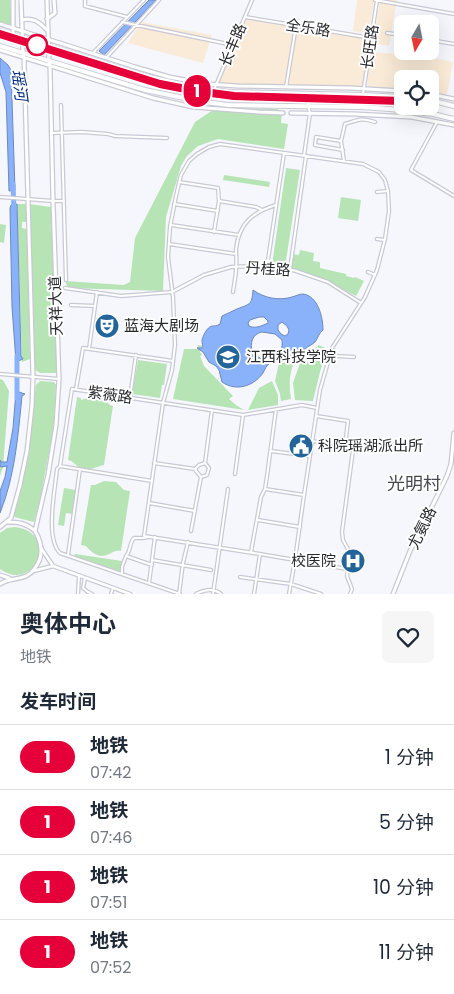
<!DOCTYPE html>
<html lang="zh">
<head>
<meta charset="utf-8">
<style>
  body { margin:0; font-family:Poppins,"Noto Sans SC",sans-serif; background:#f6f6f7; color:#1f2937; height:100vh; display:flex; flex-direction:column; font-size:19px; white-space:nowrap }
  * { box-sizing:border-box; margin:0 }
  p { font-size:16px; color:#747a83 }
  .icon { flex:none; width:28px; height:28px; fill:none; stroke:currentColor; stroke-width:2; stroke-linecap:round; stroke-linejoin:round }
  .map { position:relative; height:594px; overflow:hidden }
  .details { display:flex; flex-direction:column; background:#fff; flex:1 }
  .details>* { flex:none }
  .badge { padding:0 10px; border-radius:16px; font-size:18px; line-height:32px }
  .needle { width:32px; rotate:189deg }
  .buttons { position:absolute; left:394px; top:15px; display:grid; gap:10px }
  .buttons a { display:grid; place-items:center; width:45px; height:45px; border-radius:8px; background:#fff; box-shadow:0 5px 20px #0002; font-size:25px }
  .map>.badge { position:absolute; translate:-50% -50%; box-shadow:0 0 0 2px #fff }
  h2 { padding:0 20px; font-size:19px; line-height:45px }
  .round { display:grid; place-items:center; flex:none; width:52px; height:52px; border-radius:8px; background:#f6f6f7 }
  .head { display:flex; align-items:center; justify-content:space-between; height:85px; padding:0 20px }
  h1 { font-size:24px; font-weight:700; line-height:38px }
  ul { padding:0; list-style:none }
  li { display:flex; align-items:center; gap:15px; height:65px; padding:0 20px; border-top:1px solid #e0e1e3 }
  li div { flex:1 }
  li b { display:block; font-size:19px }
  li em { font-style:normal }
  li .badge { min-width:55px; font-weight:700; text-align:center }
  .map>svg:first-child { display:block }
</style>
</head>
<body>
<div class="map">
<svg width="454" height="594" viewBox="0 0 454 594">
  <rect width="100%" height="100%" fill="#f6f6fd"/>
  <path fill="#f9ebd7" d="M357 0H374L369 34 353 31Z
    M380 0H397L389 46 373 43Z
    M246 19 294 27 285 86 218 84Z
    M141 22 212 35 203 63 128 43Z
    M299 29 369 39 363 87 287 85 296 30Z
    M371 52 425 56 453 62 447 94 430 93V79H402V90L367 86Z"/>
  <path fill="#b6e4b4" d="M0 0H10L11 25 0 22Z
    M216 108 277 109 282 111 281 123 288 124 284 149 218 139 198 146 187 156 181 166 166 217 163 291 68 288 65 281 124 285 130 282 135 238 195 122Z
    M286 168 300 170 285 267 272 265Z
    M224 175 270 182 269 187 223 180Z
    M341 197 361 200 358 221 338 218Z
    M17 204H26L27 222H22V228L27 229 30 359 22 362Z
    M29 204 51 207 57 373H40L34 369Z
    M0 224 6 225 4 243 0 242Z
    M300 250 314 253 313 261 320 262V268L346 274V276L354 278 355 277 364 281 356 296C333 284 317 275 291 268L293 254 299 255Z
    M198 345 202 346 200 352 202 355 200 356 204 366 233 396 229 399 236 405 244 410 173 399 184 349H197Z
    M319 345 327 349 320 372 313 401 295 400 293 383 300 363 304 357Z
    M138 360 167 364 164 385H162L160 398 132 394Z
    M294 362C289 376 289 384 291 399L281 401 280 394 275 381 279 363Z
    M0 379 3 380 9 391 3 467 0 476Z
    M40 381 54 382 56 385 54 426 40 500 34 522 14 517 27 461 36 385Z
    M272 381 278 395V405L248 410 259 388Z
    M77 397 81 398V400C91 396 102 396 110 405L113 406 104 465C95 467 89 472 79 467 74 464 73 461 68 460Z
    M104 481 116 482 124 490 130 491 121 551C115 550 114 552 109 554 99 559 92 553 86 546L81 545 91 485H95Z
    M64 488 76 490 73 514 66 513 64 526 58 525 62 500 68 501 62 500Z
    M15 527C61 533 34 594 0 569V533L7 528Z
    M75 554 122 561 120 572 113 570 74 557Z"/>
  <path fill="#89b2fb" stroke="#6c89bd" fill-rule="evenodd" d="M149 0H156L104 55 99 51Z
    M0 58 8 65 11 70 15 190 9 191 6 92 0 73Z
    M17 204 21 356 23 359 16 362 12 307 10 208 11 205Z
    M253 290C264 298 279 301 292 297 296 296 299 294 303 294 318 296 323 317 323 330 319 333 318 338 315 342 312 345 308 346 305 349 301 351 300 354 296 356 287 361 278 358 270 363 266 366 265 369 263 373 254 386 236 392 222 382L219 370 216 366 209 362 203 352 197 348H202C203 346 202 343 202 340 203 336 207 327 212 326 214 326 217 326 220 324L222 316C227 314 232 311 237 309 249 304 252 306 253 290ZM259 317H264L268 321V323C262 326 254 329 249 326L248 323 250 320ZM282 322 287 326 289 330 288 334 285 336 281 334 278 330V325ZM262 332 275 334 282 340C283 349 279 363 267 361 261 360 256 355 252 352 250 343 252 334 262 332Z
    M16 391 25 394 22 396C18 436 15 476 0 513V491L5 477 7 466 1 467 0 466V460L1 462H7L13 428Z"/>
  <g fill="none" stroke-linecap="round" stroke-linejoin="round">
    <path stroke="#89b2fb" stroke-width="5" d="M13 184 14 210
      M17 356V398"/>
    <defs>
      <path id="minor" d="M85 0V6L127 17
        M375 0 454 14
        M245 17 371 38
        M122 22 233 45
        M387 33 402 35
        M430 40 454 44
        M93 53 144 0
        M106 58 159 0
        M286 87 296 26
        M214 90 252 0
        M363 94 377 0
        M61 105 66 280
        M437 122 411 170 454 196
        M51 133 82 132 108 134 115 136 167 138
        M341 141 316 137 315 145 343 150
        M220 144 363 164 379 172 385 180 388 191 389 211 385 239 377 270 365 297 332 348 320 390 304 495 295 560 260 554 144 536 163 403 172 370 175 345 173 297 168 257 170 227 176 196 181 175 189 161 197 154 209 147Z
        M304 156 310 113 308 106 310 95H312
        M344 161 341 141 345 124C358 120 361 117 375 122
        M179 182 218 188 219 201
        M377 192 388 191
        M0 197 53 201H64
        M174 204 218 211
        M171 225 239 235
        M214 232 219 201 256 207 262 210
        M377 239 385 240
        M169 244 236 254
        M267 267 284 153
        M290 269 306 156
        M368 272 375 275
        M65 288 121 296 172 292 204 275 231 267 254 266 284 268 296 271 328 282 361 303
        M233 292C234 284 236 276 236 269 237 262 236 255 236 249 239 223 253 212 276 205
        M71 305 95 306
        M89 349 97 292
        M330 354 337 356 354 357
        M0 374 59 379
        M76 389 83 348 173 361
        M130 397 136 355
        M316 416 348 421 345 446
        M312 441 348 447 353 450 342 532 343 540 350 553 347 576 352 589 350 594
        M271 451 310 456
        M154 463 195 469
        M205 463 212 410
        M205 463 209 468 207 475 201 477 196 471 195 469 199 465Z
        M60 466 57 469C55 490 45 538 60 553L180 594
        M235 474 243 415
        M152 481 60 466 72 389 243 415 302 405 317 408
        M265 489 304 495
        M149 503 195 511
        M258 520 300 527
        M191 531 201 477
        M251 552 261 497 265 489 267 476 276 409
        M68 555 80 469
        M126 556C131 551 129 543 134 538H143L148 537
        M152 560 211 570
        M122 574V567L126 556 152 565
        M240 577 291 584 321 594
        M85 578 83 588 88 592 92 594
        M149 583 155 537
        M78 594 79 576
        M111 594 113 588
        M179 594 183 563 188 542
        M196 594C204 590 214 588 221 594
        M213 594 228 489
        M254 594 260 554
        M289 594 295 560 347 569"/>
      <path id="tertiary" d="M41 548 53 566
        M33 571 53 566 130 594"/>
      <path id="secondary" d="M13 0V35
        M47 19 55 13 54 0
        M393 594 410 551 447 476 451 464 454 433"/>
      <path id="primary" d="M22 20C33 17 39 22 47 30
        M0 24 135 67 169 77 207 84 238 86 350 88 402 91
        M0 50 153 98 193 107 259 112 283 113
        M430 94 454 99
        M291 113 355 114 411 117 454 125
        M7 522C18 522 26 523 35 531
        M0 527 11 518 20 485 27 451 32 406 33 376 24 58 23 53 21 0
        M0 575 9 578
        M0 584C8 578 17 580 26 576 30 574 33 571 35 568 44 556 42 543 35 531L48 475 56 425 59 379 53 201 50 66 49 61 47 0"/>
      <path id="trunk" d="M0 31 145 76 198 88 230 92 363 95 402 97
        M0 46 145 90 204 102 229 105 361 107 390 109 433 114 454 119
        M430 100 454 106"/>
    </defs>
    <use href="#minor" stroke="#c8c9d4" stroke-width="4.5"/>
    <use href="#tertiary" stroke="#c8c9d4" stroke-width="5"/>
    <use href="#secondary" stroke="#c8c9d4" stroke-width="5.5"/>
    <use href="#primary" stroke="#c8c9d4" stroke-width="5.5"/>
    <use href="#trunk" stroke="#c8c9d4" stroke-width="6"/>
    <use href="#minor" stroke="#fff" stroke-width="2"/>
    <use href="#tertiary" stroke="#fff" stroke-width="2.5"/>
    <use href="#secondary" stroke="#fff" stroke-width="3"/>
    <use href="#primary" stroke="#fff" stroke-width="3"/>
    <use href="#trunk" stroke="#fff" stroke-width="4"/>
  </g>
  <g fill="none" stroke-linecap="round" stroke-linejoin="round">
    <defs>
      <path id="line" d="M0 34 160 84 196 91 234 96 402 101"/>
    </defs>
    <use href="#line" stroke="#fff" stroke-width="11"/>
    <use href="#line" stroke="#e60039" stroke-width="8"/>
  </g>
  <defs>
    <symbol id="theatre-disc" viewBox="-11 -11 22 22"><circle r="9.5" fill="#23649a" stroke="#fff"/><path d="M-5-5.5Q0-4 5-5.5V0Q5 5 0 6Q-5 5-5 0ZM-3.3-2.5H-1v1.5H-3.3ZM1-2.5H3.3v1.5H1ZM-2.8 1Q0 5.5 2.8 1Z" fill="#fff"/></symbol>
    <symbol id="university-disc" viewBox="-11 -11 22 22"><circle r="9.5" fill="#23649a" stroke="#fff"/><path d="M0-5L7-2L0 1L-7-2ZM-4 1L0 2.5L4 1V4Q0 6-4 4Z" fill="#fff"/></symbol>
    <symbol id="civic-disc" viewBox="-11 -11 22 22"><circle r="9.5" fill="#23649a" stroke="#fff"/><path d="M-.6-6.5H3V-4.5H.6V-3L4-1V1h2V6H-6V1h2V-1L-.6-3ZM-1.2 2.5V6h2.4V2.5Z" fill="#fff"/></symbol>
    <symbol id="hospital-disc" viewBox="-11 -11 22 22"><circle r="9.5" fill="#23649a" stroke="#fff"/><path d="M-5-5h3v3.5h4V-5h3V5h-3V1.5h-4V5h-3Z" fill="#fff"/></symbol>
  </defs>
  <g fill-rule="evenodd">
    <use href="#theatre-disc" x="93" y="312" width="28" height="28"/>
    <use href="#university-disc" x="214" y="343" width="28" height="28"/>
    <use href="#civic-disc" x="287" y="432" width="28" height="28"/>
    <use href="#hospital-disc" x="339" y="547" width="28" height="28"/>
  </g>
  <circle fill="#fff" stroke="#e60039" stroke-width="2.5" cx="37" cy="45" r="10"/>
  <g text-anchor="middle" stroke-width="4" stroke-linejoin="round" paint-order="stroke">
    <g font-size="15" fill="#28292d" stroke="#fff">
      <text transform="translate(308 28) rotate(9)" y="5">全乐路</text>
      <text transform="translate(233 45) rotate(-67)" y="5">长丰路</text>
      <text transform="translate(370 47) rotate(-82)" y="5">长旺路</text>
      <text transform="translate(268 269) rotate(4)" y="5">丹桂路</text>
      <text transform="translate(56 306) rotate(-92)" y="5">天祥大道</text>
      <text transform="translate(110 395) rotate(8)" y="5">紫薇路</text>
      <text transform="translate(422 528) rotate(-64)" y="5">尤氨路</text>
    </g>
    <g font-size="15" fill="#28292d" stroke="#fff" text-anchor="start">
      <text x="124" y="331">蓝海大剧场</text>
      <text x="246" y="362">江西科技学院</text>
      <text x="318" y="451">科院瑶湖派出所</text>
      <text x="336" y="566" text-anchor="end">校医院</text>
    </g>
    <g font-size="16" font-style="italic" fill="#012d7e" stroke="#fff">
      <text transform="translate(20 85) rotate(82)" y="6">瑶河</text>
    </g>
    <g font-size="18" fill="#484852" stroke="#fff">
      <text x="414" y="490">光明村</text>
    </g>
  </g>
</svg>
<div class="buttons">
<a><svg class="needle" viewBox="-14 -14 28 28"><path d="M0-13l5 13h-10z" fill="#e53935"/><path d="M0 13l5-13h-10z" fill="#747a83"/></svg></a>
<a><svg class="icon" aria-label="locate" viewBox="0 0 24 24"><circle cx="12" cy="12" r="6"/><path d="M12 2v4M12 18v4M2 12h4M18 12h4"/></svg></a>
</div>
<b class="badge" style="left:197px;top:91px;background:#e60039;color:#fff">1</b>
</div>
<section class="details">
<div class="head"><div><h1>奥体中心</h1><p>地铁</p></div><a class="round"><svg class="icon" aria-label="heart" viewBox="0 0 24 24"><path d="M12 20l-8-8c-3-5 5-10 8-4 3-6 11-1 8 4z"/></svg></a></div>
<h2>发车时间</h2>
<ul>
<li><span class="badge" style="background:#e60039;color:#fff">1</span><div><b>地铁</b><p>07:42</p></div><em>1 分钟</em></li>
<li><span class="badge" style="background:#e60039;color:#fff">1</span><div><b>地铁</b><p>07:46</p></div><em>5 分钟</em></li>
<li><span class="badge" style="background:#e60039;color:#fff">1</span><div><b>地铁</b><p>07:51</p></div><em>10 分钟</em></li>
<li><span class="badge" style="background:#e60039;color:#fff">1</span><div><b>地铁</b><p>07:52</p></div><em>11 分钟</em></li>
</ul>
</section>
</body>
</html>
